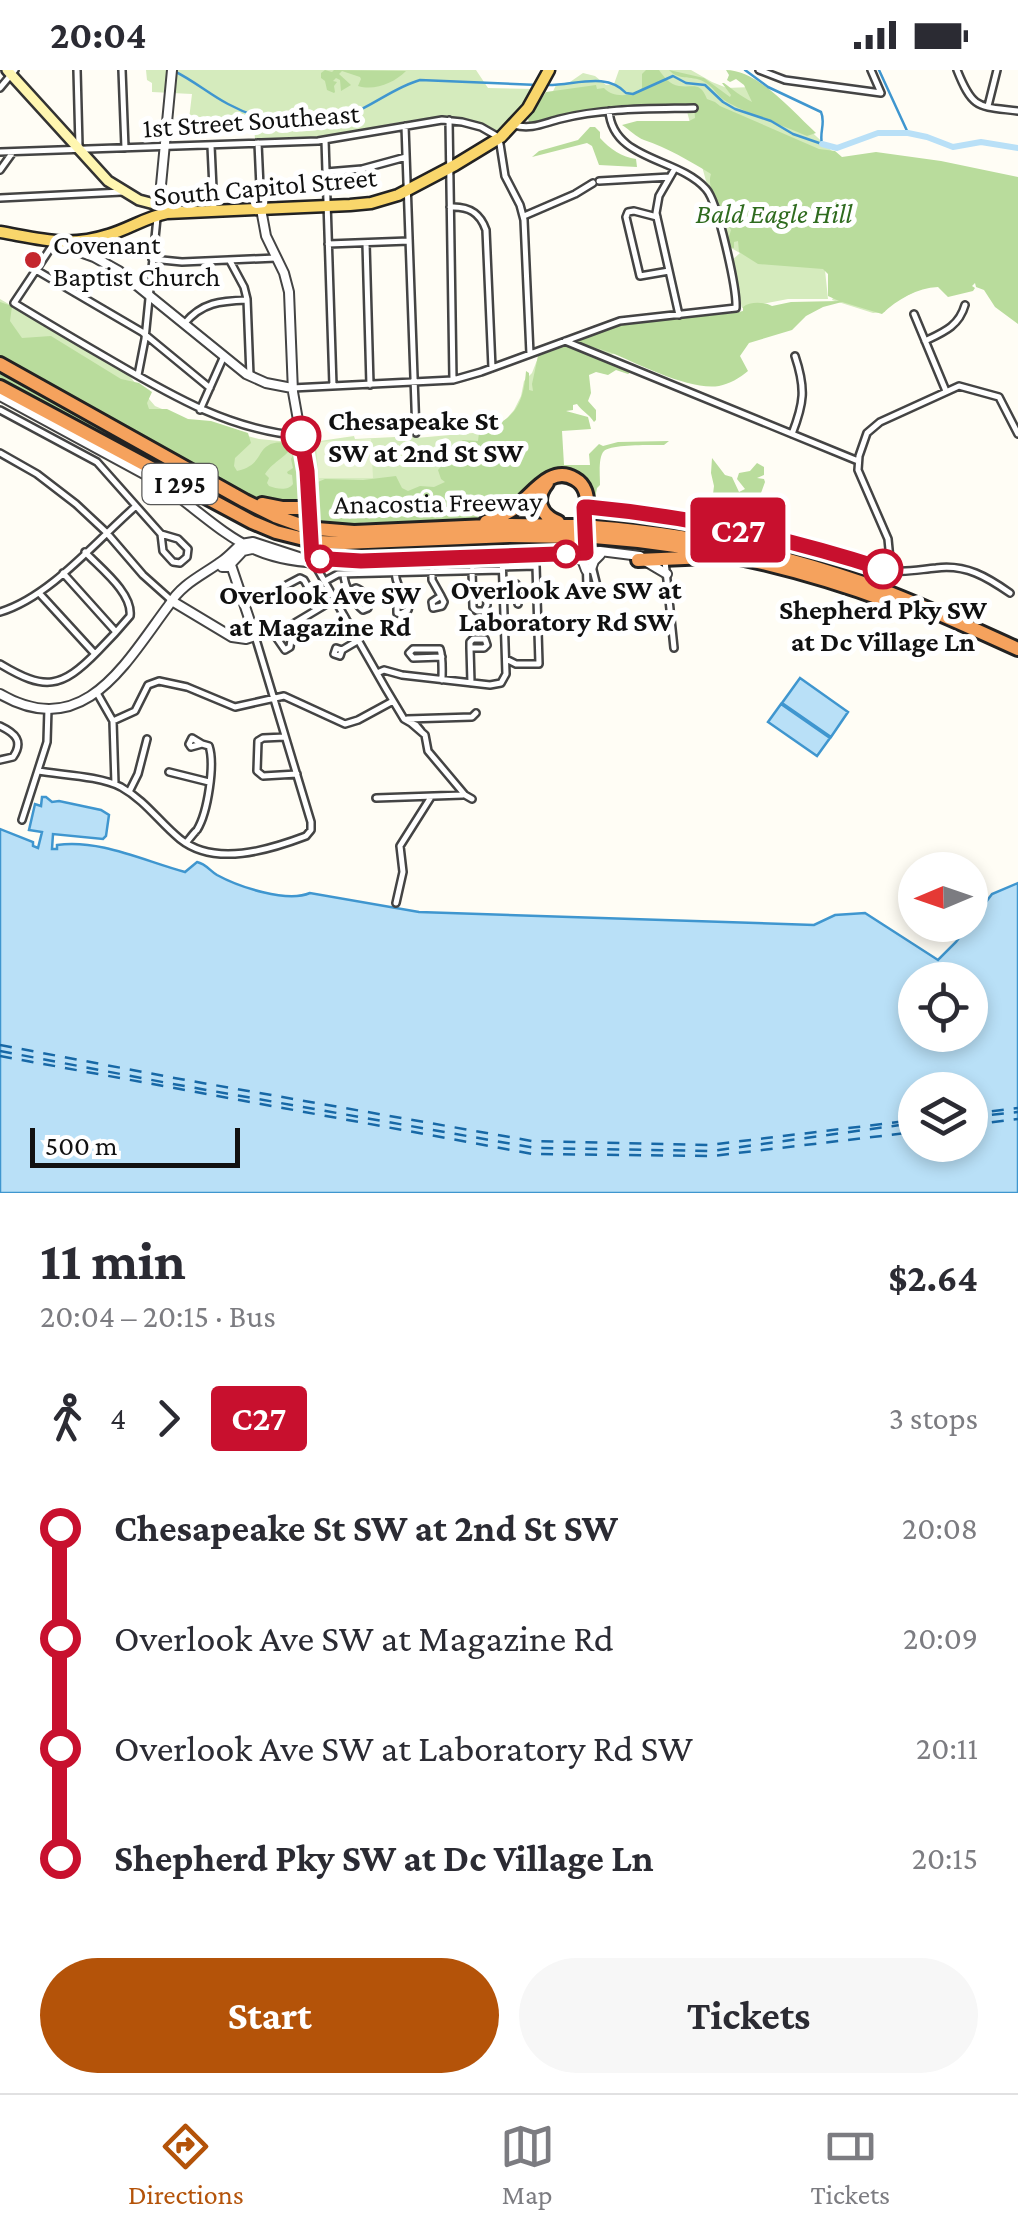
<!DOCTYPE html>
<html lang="en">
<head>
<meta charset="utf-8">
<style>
  body { margin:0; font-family:"Crimson Pro",serif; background:#f7f7f7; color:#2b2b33; height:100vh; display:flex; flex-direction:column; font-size:38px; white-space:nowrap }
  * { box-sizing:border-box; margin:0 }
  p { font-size:32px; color:#7c7c81 }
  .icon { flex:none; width:55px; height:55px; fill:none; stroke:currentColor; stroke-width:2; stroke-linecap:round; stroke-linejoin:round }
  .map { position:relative; height:1123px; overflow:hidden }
  .drawer { display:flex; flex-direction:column; background:#fff; flex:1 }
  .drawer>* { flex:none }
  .badge { padding:0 20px; border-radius:8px; font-size:35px; line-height:65px }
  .needle { width:65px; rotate:268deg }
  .tools { position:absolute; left:898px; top:782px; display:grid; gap:20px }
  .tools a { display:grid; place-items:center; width:90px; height:90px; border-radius:50%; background:#fff; box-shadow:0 5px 15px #0003; font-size:50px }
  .scale { position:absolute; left:30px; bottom:25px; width:210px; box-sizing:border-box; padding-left:10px; border:5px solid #111; border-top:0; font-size:28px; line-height:35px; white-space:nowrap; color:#111; -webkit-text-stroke:8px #fff; paint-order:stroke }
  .map>.badge { position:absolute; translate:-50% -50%; box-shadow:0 0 0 5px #fff }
  .legs { display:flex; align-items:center; gap:15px; height:110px; padding:0 40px; font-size:32px }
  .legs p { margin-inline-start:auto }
  .head { display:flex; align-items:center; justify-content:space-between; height:170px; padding:0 40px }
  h1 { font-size:55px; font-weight:700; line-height:75px }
  .primary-button { display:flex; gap:20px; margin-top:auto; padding:20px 40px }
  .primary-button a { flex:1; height:115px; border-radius:60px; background:#b45309; color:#fff; font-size:40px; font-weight:700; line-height:115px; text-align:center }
  .primary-button a+a { background:#f7f7f7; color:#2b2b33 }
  ul { padding:0 40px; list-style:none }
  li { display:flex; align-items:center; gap:35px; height:110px; font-size:38px }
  li i { display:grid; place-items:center; width:15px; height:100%; margin:0 12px; background:currentColor }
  li i::after { content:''; width:25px; height:25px; margin:-12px; border:8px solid; border-radius:50%; background:#fff }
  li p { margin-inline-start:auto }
  li:first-child i { background:linear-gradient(#0000 50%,currentColor 0) }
  li:last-child i { background:linear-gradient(currentColor 50%,#0000 0) }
  .status { display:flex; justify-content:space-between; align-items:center; height:70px; padding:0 50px; background:#fff; direction:ltr }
  .status svg { height:28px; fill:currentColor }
  .dock { display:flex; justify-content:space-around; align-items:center; height:140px; border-top:2px solid #e1e1e2; background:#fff; font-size:28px; color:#7c7c81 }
  .dock a { display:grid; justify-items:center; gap:5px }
  .dock .current { color:#b45309 }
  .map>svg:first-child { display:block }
</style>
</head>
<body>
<div class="status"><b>20:04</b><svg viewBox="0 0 49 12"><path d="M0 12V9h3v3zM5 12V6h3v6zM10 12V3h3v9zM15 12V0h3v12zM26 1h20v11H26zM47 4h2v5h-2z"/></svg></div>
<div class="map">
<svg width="1018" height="1123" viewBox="0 0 1018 1123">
  <rect width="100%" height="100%" fill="#fffdf5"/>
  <path fill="#d5ebbd" d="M146 0H476L488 18 535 19 516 46 497 63C457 29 373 61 325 67 302 70 278 69 255 70L254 54 189 49 192 24 152 22V13L147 10Z
    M619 0H691L712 12 727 18 751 17 755 9 957 198 956 201 886 236 885 242 873 243 832 230 840 213 825 200 828 229H788L742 238 731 191 740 183 731 178 724 168 718 137 706 111 686 38 681 35 592 38 565 43 537 55 556 15 570 12 583 3 595 6 606 15 614 14Z
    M0 229 126 302 155 336 188 350 259 369 300 373 304 389 306 430 261 428 101 346 0 290Z
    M641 246 679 252 559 310 544 412 492 452 333 458 314 453 312 407 306 373 354 366 355 369 415 366 416 368 484 362 502 354 514 340 521 326 524 311 532 303 539 285Z"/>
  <path fill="#b9dc9c" d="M325 0 332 2 334 0 406 1C394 13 375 21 358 16L361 9 360 7 342 1 339 4 351 15 341 21 340 10 336 8 333 11 337 12 334 16 335 22 334 23 327 20 325 11 321 8V3Z
    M646 0H659C664 7 670 15 679 16 694 18 700 11 707 29L715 32 720 36 819 79 835 81 842 87 876 82 941 91 1018 107V254L995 237 984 220 976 217 975 213 972 216 975 218 973 221 948 227 938 217C917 218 898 229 882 244L842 232 823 237 806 246 792 260 749 273 740 286 748 301C740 308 729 314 719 316 691 321 638 294 612 283 600 279 586 275 574 271L624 253 734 243 743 241V237C750 231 765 232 772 236L791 232 839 231 828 226V204L823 199 758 194 739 182 738 171 734 172V178L729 177 727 173 731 160 725 151 726 143H720C719 129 706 118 711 104 690 91 666 77 644 70 636 67 630 60 622 55L637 51H689L695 48 694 34C636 37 589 38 533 53L529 52 528 49 546 22 596 15 597 19 604 18C613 28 632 27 642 18V4Z
    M669 0 704 8 730 27 731 25 722 13H724C733 20 741 26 752 32L744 15 736 9 730 12 727 10 729 5 726 0C758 0 793 42 816 63L807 66C783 55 744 43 724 30 717 25 713 17 706 13 693 4 680 12 669 0Z
    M590 57H595L600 62V68C610 79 622 87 636 89L637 97 599 95 592 76 587 73 532 87 539 81 578 70Z
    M0 232 12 236 10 251 22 268 51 266 121 309 139 313 152 322 147 333 149 339H167L188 349 211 351 248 363 251 373 235 388 234 396 237 401C262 395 256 382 269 375 275 371 288 373 294 372 291 385 273 391 265 404L269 408 267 413 269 416C277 419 288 421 293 414L292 405 288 404 287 402 293 398 291 389 294 383 299 381 303 407 300 432 277 433 247 424 75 330 68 323 0 288Z
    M567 276 631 302 628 304 616 300 608 305 596 302 589 305 591 323 588 331 596 340V350L594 352C589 344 582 341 577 334L573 335V340L566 341 588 347 591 359 562 361 564 395H590L589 384 599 374 603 376 618 372 669 371 664 375C653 375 611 374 604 381 598 387 600 406 600 415L597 418 595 428 564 399 552 400 536 407 498 443 480 451 462 448 391 453 364 452 348 456 315 454 313 414 325 409 363 410 396 406 402 418 408 421 420 416 434 417 445 412 441 409 438 400C445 391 452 388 453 376L463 370 478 371 479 363C513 350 523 338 526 301L529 303V320L533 321 532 314 538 286Z
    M0 298 275 453 299 461 275 455 247 442 6 316 0 311Z
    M712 388 725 405 732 407 739 422 745 419 737 409 739 403 750 401 757 393 764 397V405L757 408 764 409 765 412 757 434 733 443H718L712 432 714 416 711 403Z
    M505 471 510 474 511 471 583 473V478L578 479 400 486C382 486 364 488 346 486L345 483H328L330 478 460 473 465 475Z"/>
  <path fill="#e6f2cf" d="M371 369 373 408H319L316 376 317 372Z"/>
  <path fill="#b9e0f7" stroke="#3f96cf" stroke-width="2.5" fill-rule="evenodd" d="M800 608 848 642 831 667 782 633Z
    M781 634 830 668 817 686 768 652Z
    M42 727H46L52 732 59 731 101 740 109 745 106 766 103 769 53 764 52 779H57V775C100 769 144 791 185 802L197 792C206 794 209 800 217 805 239 817 287 833 310 823L419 842 814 855 835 845 865 843 938 890 956 872 992 824 1018 813V1123H0V759L33 772V776L38 778 42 762 29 760 35 734 41 736ZM970 910V965H915V910ZM970 1020V1075H915V1020Z"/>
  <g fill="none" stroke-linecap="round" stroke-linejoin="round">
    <path stroke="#3f96cf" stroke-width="2.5" d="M879 0 908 63
      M174 1C193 10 209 24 228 34 265 54 310 60 349 45 374 35 395 17 420 10L538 15
      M546 15C573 16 606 1 626 23L633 24 673 6 686 13 705 15 723 32 735 39 771 51 793 64 822 74C819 62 826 53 821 42L768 17 745 0"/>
    <path stroke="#b9e0f7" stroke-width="6" d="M822 74 837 78 878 63H908L927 67 953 77 981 72 1018 78"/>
    <path stroke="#1768a6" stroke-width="2.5" stroke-dasharray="12 10" stroke-linecap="butt" d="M0 975 180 1009 532 1071 709 1075 915 1050
      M0 981 173 1014 535 1078 711 1081 915 1053
      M0 986 533 1084 712 1086 915 1062
      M970 1044 1018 1038
      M970 1047 1018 1042
      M970 1055 1018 1049"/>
    <defs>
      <path id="minor" d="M77 0 79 76
        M122 0 125 78
        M759 0 785 10 881 23 871 0
        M957 0C973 40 978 36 1018 41
        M0 18 15 0
        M988 36 997 0
        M449 50 453 310
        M514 55C531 60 544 53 560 49 604 38 649 39 694 38
        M405 56 416 363
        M325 70 333 316
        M258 73 261 139
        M211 76 214 140
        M0 82 318 71 442 50 462 52 481 57 495 65 500 74 505 106 520 135 524 150 530 284
        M0 100 13 82
        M674 100 659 126 656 143 679 245
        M326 102 362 99 406 87
        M599 111 670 107
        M0 128 122 122
        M450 137C468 136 480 142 486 160L492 298
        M524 146 575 124 593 113
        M657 147 634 141 628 142 626 147 640 206 669 201
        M54 173 14 233C47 253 81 273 114 292 174 327 231 360 301 366
        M366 173 370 315
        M328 174 409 171
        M152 189 182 192 276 188
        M230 191 244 217 247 229 250 306
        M36 200 142 262 210 318
        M914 244 946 321
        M184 254C202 232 221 231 247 230
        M565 271 858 391
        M925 271C944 262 959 256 965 235
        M138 305 145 269 157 148
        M292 318 453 310 481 302 620 251 736 238C737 219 718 132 706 119 678 87 613 91 609 41
        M0 340 97 392 161 464
        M200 340 224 286
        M792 364C804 333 806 319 795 286
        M0 383 37 404 76 434 106 462 143 505 171 530
        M588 437 673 447 766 466 896 501C910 502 923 499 936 498 966 494 987 507 1010 523
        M161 464 178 469 188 479 187 487 180 493 173 492 163 481Z
        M586 483 587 517
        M589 484 597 516
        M665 491 674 578
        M314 493 386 619 404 649 411 653
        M503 497 536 496 539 594H516L506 589
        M472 500 473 537 474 539 477 541H484L487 535 486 524 482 521H473
        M891 500 888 469 858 400 859 386 867 363 880 352 959 316 999 327 1018 364
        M432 501V510L441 526
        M395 502C396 515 403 525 409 536L408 540 401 544 397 543V536L407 531
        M63 503 116 562
        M344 504C344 516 354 533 363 540L368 538C370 531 363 520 356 518L350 521
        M325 511 338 504 502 500
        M503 512 516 514 518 534
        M40 524 95 584
        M441 526 444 532 442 536 433 538 432 532Z
        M266 532V526L300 508 304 510 320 538
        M266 532 269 533 277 527 275 521
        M0 542C50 527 96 471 136 436
        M293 554 290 577 285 580 276 567 278 563 335 529
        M473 569H485L487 575 484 578H470V572Z
        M336 578 342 580 340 586 334 584Z
        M470 578 471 613
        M342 580 359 570
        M442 587 413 588 409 583 413 579H440C443 588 442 600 442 610
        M0 594C45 621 61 619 98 581 109 570 120 558 130 546 133 523 100 498 85 482
        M377 603 384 600 402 605 490 615 501 613 506 604 502 486
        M97 623 113 651 115 714
        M407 649 472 647 476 643
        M113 651 135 641 148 615 159 611 187 617 235 637 284 626 345 654 358 650 393 631
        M0 656C15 663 24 671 13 687L0 690
        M421 661 416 655 411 653 425 665 428 681 465 725 472 729
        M285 667 263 668 258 671 257 701 263 706 297 704
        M192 668 202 674 191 677 189 674Z
        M38 701C62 705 100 706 121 717 146 731 159 752 180 769 215 797 269 780 306 766L311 760V752L255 566
        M169 702 209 712
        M129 722 138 704 147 669
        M376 728 463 725
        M22 750 47 672 48 638
        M186 773C187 772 196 760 197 760 208 742 215 694 209 676L202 674
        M396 833 403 802 400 776 431 727"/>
      <path id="tertiary" d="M159 136 172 0
        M261 139 266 166 284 203 289 222 293 322 307 401 314 493
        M55 173 94 187 119 201 246 304 266 313 292 318
        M0 326 155 410
        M175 424C232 468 255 494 333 493L600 481 640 486
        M588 437 589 484
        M241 474 253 472 299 487
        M576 484 583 492 586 500
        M645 491 667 504
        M219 493 222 497H228L243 481 252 479
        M591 499 594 491 600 485
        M172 531 232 567 246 569 255 566 231 495
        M0 624C84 673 126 592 169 535 181 514 203 505 222 491 229 486 235 479 241 474"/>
      <path id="secondary" d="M7 0 108 111 139 130 181 141"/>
      <path id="primary" d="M0 162C40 169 68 178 108 165 129 159 146 147 167 143L350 135 371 133 398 125 455 95 501 67 528 38 549 0"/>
      <path id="motorway" d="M0 294 245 431 275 446 303 456
        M0 317 252 452 276 462 304 469
        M156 409 176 424
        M547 413C534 429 540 445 558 452
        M262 434 282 438H309
        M486 452C497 448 506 444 515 438 532 425 551 394 575 409 586 415 587 426 588 437
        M594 457C686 464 776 482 863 513 916 532 967 556 1018 579
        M317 459 354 462 510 455 580 456
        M594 467C695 474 793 496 888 531
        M318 472 344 473 509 466 580 467
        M638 490 708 487"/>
    </defs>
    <use href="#minor" stroke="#444" stroke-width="10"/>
    <use href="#tertiary" stroke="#444" stroke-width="12"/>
    <use href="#secondary" stroke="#333" stroke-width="14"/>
    <use href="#primary" stroke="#222" stroke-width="15"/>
    <use href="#motorway" stroke="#222" stroke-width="18"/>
    <use href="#minor" stroke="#fff" stroke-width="5"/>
    <use href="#tertiary" stroke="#fff" stroke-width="8"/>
    <use href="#secondary" stroke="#fff6b0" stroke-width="9"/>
    <use href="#primary" stroke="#f9d66b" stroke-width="10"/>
    <use href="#motorway" stroke="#f5a25d" stroke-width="12"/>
    <defs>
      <path id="motorway-bridge" d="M303 456 317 459
        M580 456 594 457
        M580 467H594
        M304 469 318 472"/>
    </defs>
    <use href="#motorway-bridge" stroke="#222" stroke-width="18" stroke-linecap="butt"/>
    <use href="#motorway-bridge" stroke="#f5a25d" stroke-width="12"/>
  </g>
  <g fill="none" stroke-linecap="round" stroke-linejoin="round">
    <defs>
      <path id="line-1" d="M301 366 307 401 312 488 361 491 586 483 584 437H588C688 446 787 468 883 499"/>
    </defs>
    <use href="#line-1" stroke="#fff" stroke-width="22"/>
    <use href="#line-1" stroke="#c8102e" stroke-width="15"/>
  </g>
  <circle fill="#c4262e" stroke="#fff" stroke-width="4" cx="33" cy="190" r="10"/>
  <g fill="#fff" stroke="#c8102e" stroke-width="5">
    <circle cx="301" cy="366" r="18"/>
    <circle cx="566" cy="484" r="12"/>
    <circle cx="320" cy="489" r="12"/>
    <circle cx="883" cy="499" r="18"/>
  </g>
  <g text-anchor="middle" stroke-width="10" stroke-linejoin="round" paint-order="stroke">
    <rect fill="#fff" stroke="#585858" stroke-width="2.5" x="142.5" y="394" width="75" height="40" rx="8"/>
    <g font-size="25" font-weight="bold" fill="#111">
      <text x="180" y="423">I 295</text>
    </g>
    <g font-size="28" fill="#111" stroke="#fff">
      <text transform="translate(251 50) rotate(-4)" y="10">1st Street Southeast</text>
      <text transform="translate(265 116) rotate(-5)" y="10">South Capitol Street</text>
      <text transform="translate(438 432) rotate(-1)" y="10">Anacostia Freeway</text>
    </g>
    <g font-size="28" font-style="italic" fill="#2f6b1f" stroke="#fff">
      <text x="774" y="153">Bald Eagle Hill</text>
    </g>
    <g font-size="28" fill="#111" stroke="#fff" text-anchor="start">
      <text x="53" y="184">Covenant<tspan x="53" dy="32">Baptist Church</tspan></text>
    </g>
    <g font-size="28" font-weight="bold" fill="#111" stroke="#fff">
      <text x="328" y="360" text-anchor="start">Chesapeake St<tspan x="328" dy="32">SW at 2nd St SW</tspan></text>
      <text x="566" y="529">Overlook Ave SW at<tspan x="566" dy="32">Laboratory Rd SW</tspan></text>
      <text x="320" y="534">Overlook Ave SW<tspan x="320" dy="32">at Magazine Rd</tspan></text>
      <text x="883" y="549">Shepherd Pky SW<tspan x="883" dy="32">at Dc Village Ln</tspan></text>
    </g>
  </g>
</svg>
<div class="tools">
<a><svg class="needle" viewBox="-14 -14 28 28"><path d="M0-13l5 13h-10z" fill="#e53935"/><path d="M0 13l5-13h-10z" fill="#7c7c81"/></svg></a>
<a><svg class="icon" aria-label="locate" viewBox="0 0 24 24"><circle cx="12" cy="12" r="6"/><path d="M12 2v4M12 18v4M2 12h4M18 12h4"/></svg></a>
<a><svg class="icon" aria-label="layers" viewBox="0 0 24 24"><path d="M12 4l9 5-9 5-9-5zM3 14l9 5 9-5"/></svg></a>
</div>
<div class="scale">500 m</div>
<b class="badge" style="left:738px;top:460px;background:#c8102e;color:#fff">C27</b>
</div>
<section class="drawer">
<div class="head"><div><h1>11 min</h1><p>20:04 – 20:15 · Bus</p></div><b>$2.64</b></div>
<div class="legs"><svg class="icon" aria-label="walk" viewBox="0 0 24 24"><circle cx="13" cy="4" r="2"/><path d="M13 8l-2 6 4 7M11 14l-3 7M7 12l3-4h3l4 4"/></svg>4<svg class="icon" aria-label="forward" viewBox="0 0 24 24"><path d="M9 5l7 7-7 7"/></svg><b class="badge" style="background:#c8102e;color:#fff">C27</b><p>3 stops</p></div>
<ul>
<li><i style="color:#c8102e"></i><b>Chesapeake St SW at 2nd St SW</b><p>20:08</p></li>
<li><i style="color:#c8102e"></i><span>Overlook Ave SW at Magazine Rd</span><p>20:09</p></li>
<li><i style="color:#c8102e"></i><span>Overlook Ave SW at Laboratory Rd SW</span><p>20:11</p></li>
<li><i style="color:#c8102e"></i><b>Shepherd Pky SW at Dc Village Ln</b><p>20:15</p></li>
</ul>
<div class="primary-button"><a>Start</a><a>Tickets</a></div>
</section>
<nav class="dock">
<a class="current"><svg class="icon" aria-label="directions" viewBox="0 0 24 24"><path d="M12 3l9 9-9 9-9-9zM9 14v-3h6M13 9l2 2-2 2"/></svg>Directions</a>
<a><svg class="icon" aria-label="map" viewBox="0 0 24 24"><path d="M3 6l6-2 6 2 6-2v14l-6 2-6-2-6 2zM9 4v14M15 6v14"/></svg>Map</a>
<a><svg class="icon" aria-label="tickets" viewBox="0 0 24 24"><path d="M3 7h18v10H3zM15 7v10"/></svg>Tickets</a>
</nav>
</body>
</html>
